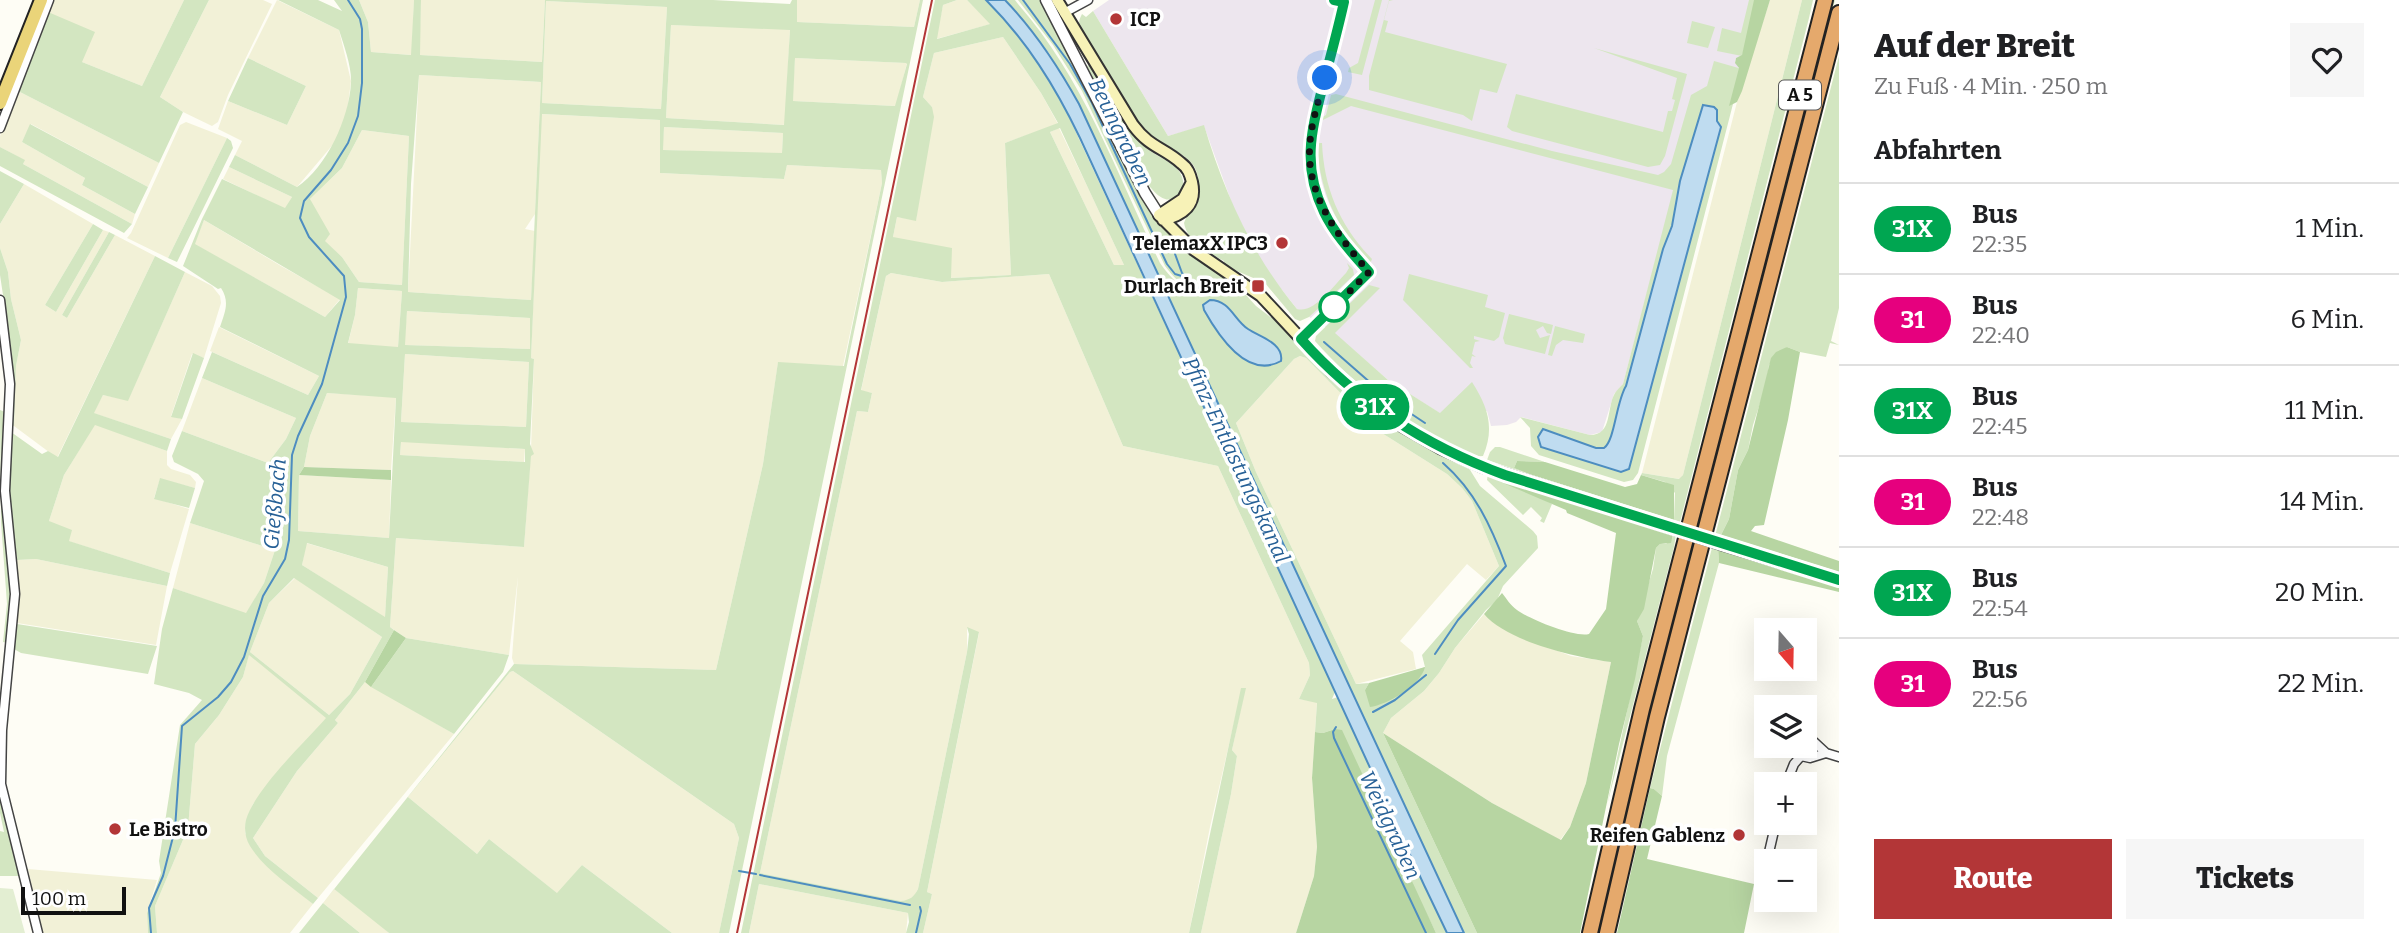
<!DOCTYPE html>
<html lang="de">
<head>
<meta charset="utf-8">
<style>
  body { margin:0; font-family:Bitter,serif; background:#f6f6f6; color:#202124; height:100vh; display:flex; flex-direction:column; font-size:26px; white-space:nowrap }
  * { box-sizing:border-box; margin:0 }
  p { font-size:23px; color:#757577 }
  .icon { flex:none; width:38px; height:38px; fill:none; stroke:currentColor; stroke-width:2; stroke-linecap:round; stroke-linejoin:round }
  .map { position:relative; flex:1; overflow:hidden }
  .side { display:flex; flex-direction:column; background:#fff; width:560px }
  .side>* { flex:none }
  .badge { padding:0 14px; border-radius:23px; font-size:24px; line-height:46px }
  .needle { width:46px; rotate:160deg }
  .fabs { position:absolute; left:1754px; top:618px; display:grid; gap:14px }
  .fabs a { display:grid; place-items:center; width:63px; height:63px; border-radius:0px; background:#fff; box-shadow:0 7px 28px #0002; font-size:35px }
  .scale { position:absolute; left:21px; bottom:18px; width:105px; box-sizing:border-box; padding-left:7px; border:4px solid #111; border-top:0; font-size:19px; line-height:24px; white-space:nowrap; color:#111; -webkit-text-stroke:5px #fff; paint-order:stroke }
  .you { position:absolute; width:35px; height:35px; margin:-18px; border:5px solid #fff; border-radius:50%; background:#1a73e8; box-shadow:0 0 0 10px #1a73e833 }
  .map>.badge { position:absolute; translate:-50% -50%; box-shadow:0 0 0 4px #fff }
  h2 { padding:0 35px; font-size:26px; line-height:63px }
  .round { display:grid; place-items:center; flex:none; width:74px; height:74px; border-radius:0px; background:#f6f6f6 }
  .overview { display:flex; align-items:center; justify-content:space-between; height:119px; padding:0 35px }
  h1 { font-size:33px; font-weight:800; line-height:52px }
  .action { display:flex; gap:14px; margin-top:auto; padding:14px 35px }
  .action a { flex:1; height:80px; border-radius:0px; background:#b33637; color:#fff; font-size:28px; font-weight:800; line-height:80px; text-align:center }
  .action a+a { background:#f6f6f6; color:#202124 }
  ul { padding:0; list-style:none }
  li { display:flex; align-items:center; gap:21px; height:91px; padding:0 35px; border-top:2px solid #e0e0e0 }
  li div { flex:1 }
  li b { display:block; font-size:26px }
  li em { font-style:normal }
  li .badge { min-width:77px; font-weight:700; text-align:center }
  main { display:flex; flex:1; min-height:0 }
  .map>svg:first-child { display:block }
</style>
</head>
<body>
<main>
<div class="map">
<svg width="1839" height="933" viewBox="0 0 1839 933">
  <rect width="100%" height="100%" fill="#fefdf5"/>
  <path fill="#ede6ee" d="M1109 0H1754L1742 56 1736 58 1735 62 1739 68 1674 190 1623 384 1614 394 1602 432 1590 435 1521 417 1516 422 1507 425 1491 426 1487 411 1441 414 1388 380 1334 333 1297 309 1264 267 1234 209 1204 126 1168 136 1093 11Z"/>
  <path fill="#f2f1d7" d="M52 0H184L142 86 82 62 48 12Z
    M209 0H263L272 4 228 95 218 122 212 126 183 112 160 97Z
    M277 0 339 30 351 81 347 112 336 141 297 187 235 155 242 141 218 129 228 101 287 125 306 86 248 58Z
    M359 0H414L412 55 371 52 368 22Z
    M421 0H545L542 62 419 55Z
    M797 0H920L914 27 796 22Z
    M957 0H967L991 24 936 39 943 5Z
    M1770 0H1802L1683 475 1680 479 1642 473 1737 102Z
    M546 1 667 7 661 109 542 103Z
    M671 25 790 29 785 125 666 118Z
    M1003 37 1041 93 1058 124 1005 143 1011 275 950 278 893 237 897 217 916 220 932 107 923 97 934 53Z
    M795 58 907 63 896 106 792 101Z
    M419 75 541 82 535 214 525 229 535 231 531 300 408 292Z
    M18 91 159 163 148 187 31 124 22 142 85 178 82 185 135 214 132 224 23 164 24 160 0 147V136Z
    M541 114 660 120V173L784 179 787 165 881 170 882 183 843 366 778 363 763 464 716 670 514 664 512 658 518 576 509 655 406 638 390 627 396 538 524 547 531 450 534 359 531 358Z
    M186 122 227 138 168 258 127 238 131 233 180 125Z
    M664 127 783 133 782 154 662 150Z
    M1059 128 1089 190 1124 265H1114L1050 132Z
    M362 130 409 136 402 285 359 282 342 257 324 241 310 199 342 168Z
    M229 167 292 197 285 209 223 179Z
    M24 184 93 224 45 305 56 312 103 230 109 232 62 315 67 318 115 235 155 256 57 458 14 426 16 366 21 340 11 299 8 272 0 248V224Z
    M204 220 281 266 340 299 325 317 194 244Z
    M185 272 212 286 220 296 221 303 204 358 192 354 171 416 182 419 171 439 93 413 103 395 128 400Z
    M891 273 942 282 1049 274 1123 446 1218 466 1309 663 1310 675 1299 699 1317 702 1312 778 1317 847 1314 876 1296 933H1201L1231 794 1237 756 1232 750 1245 689 1242 688 1210 827 1189 933H923L932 894 927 892 979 633 967 628V652L918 889 915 895 909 900 901 901 760 873 857 411 868 412 872 393 861 391 886 276Z
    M358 288 402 291 398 348 348 344 355 315Z
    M407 311 531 318 530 349 404 345Z
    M219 327 319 376 308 395 210 351Z
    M405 354 529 362 526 427 401 422Z
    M1300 356 1306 358 1377 430 1447 474 1462 488 1472 501 1499 566 1486 580 1467 564 1400 641 1413 652 1416 669 1356 684 1256 472 1236 423 1294 359Z
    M202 378 296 418 286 439 268 463 182 431Z
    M327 393 396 397 391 470 304 467 310 436Z
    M95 424 167 451V465L171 469 190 475 196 482 195 488 160 479 154 498 189 509 170 573 68 541 49 521 64 475Z
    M401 441 525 449 524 462 400 455Z
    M299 475 391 480 389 538 298 531Z
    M190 523 275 550 264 583 246 614 173 588Z
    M306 543 388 567 385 618 302 565Z
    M36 559 167 586 156 645 17 623V560Z
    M295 578 382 637 350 694 329 715 250 652 269 603Z
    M1484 614 1499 626 1524 638 1571 656 1611 662 1586 783 1570 827 1560 840 1492 803 1383 733 1391 718 1424 691 1439 673 1455 648Z
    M249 654 327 718 253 804 246 821 245 833 260 859 313 904 290 933H157L155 906 188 828 195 744 219 715 243 677Z
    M513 671 734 824 739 838 719 933H672L582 865 558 894 489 839 477 854 408 797 510 672Z
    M365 682 454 734 318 898 265 856 253 838 297 771 338 723 335 720Z
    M28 869 157 880 147 913 148 933H42Z
    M759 884 908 913 906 933H749Z
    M334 889 377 922 389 933H360L323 903Z"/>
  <path fill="#d3e6c1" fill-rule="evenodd" d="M184 0H209L160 97 183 112 159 163 18 91 48 12 95 32 82 62 142 86Z
    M278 0H318L342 11 334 0H359L368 22 371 52 411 55 414 0H421L420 55 542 62 545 0H713L790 4 792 0H797V22L914 27 920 0H923L729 933H719L739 838 734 824 513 671 510 672 408 797 477 854 489 839 557 893 582 865 672 933H389L334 889 323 903 360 933H299L514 664 716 670 763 464 778 362 844 366 882 183 881 170 787 165 784 179 660 173V120L542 114 531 358 534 359 530 444 534 454 531 456 524 547 396 538 390 627 394 630 365 682 335 720 338 723 297 771 253 838 265 856 318 898 313 904C292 887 264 869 250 846 245 838 244 828 246 820 255 789 304 743 326 718L249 655 243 677 219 715 195 744 188 828 155 906 157 933H148L147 913 161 873 159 861 180 725 202 700 189 693 154 684 162 629 173 588 246 613 264 583 275 550 190 523 204 481 198 474 174 462 172 456 182 431 268 463 286 439 296 418 202 378 212 352 308 395 319 376 220 327C225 312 230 302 221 288L218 289 183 266 202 219 222 179 285 208 292 197 229 167 235 155 297 187C327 167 349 118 351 83 352 67 344 46 339 30ZM546 1 667 7 661 109 542 103ZM671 25 790 30 784 125 666 118ZM795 58 906 63 907 64 895 106 793 101ZM419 75 541 82 531 300 408 292 411 184ZM664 127 783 133 782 153 663 150ZM362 130 409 136 402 285 359 282 342 257 325 241 330 234 310 199 342 168ZM204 220 340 300 325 317 195 244ZM358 288 402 291 398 347 348 343 355 315ZM407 311 530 318V349L405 345ZM405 354 529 362 526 427 401 422ZM327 393 396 398 389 538 298 531 299 475 304 467 310 436ZM401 442 525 449V462L400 455ZM307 543 388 567 385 617 302 565ZM294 578 382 637 350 694 329 715 250 652 269 603Z
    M935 0H957L943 5 937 39 990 24 967 0H986L1019 35 1054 85 1309 634 1335 692 1332 699 1338 697 1447 933H1436L1335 729 1323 733 1315 732 1317 703 1299 699 1310 675 1309 663 1218 466 1123 446 1049 274 942 282 891 273 886 276 861 390 872 393 868 412 857 411 760 873 901 901C910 900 914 897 918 889L967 652 969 634 967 627 979 632 927 892 932 894 923 933H906L909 922 908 913 759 884 749 933H741ZM1003 37 1041 93 1058 123 1005 143 1011 275 951 278 952 248 893 237 897 217 916 221 934 117 932 107 923 97 934 53ZM1060 128 1124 265H1114L1050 132Z
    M1005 0H1015L1018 4C1084 79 1117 174 1160 263 1170 278 1184 291 1201 297L1206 296 1221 282 1235 283 1256 306 1286 329 1322 367 1467 465 1480 486 1533 531 1537 536 1538 548 1503 586 1497 600 1486 610 1455 648 1439 673 1424 691 1391 718 1383 733 1477 933H1464L1079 104 1049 53ZM1300 356 1306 358 1377 430 1447 474 1462 488 1472 501 1499 566 1422 655 1425 667 1365 690 1369 683 1356 684 1256 472 1236 423 1294 359Z
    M1018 0H1042L1140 193C1163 233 1190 252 1226 278L1214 283 1204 294C1188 293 1174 278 1165 266L1082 91 1053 45Z
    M1375 0H1382L1362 75 1348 72 1349 68 1358 63Z
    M1389 0H1393L1389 1 1384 20 1388 21 1385 32 1507 64 1497 93 1480 89 1472 121 1463 115 1369 90V76Z
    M1749 0H1757L1742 56 1717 51 1722 28 1741 33Z
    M1802 0H1813L1809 18 1680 522 1674 520 1675 493 1665 482 1641 475 1642 473 1679 479 1683 475Z
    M1832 0H1835L1744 354 1741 353Z
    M1093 11 1168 136 1204 125C1224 192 1252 255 1297 309 1314 314 1334 285 1346 273L1349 268 1347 263 1353 269 1354 275 1309 317 1300 321 1295 319 1265 283 1223 265 1224 261C1207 252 1188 243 1184 223 1191 204 1205 190 1195 168 1189 154 1158 144 1144 131 1131 119 1081 40 1079 24 1079 20 1080 18 1082 14L1086 17Z
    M1692 21 1715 27 1708 48 1687 43Z
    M1594 48 1687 74 1665 156 1660 165 1648 167 1512 131 1507 127 1516 94 1663 132 1668 111H1672L1675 100 1672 99 1677 78Z
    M1839 56V308L1831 341 1839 345 1830 343 1826 357 1800 352 1787 347 1769 365 1766 385 1753 425 1748 450 1738 470 1729 519 1721 535 1718 548 1719 563 1667 756 1662 796 1654 789 1650 788Z
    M248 58 306 86 287 125 228 101Z
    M1714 61 1742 69 1638 473 1633 480 1624 482 1539 455 1531 446 1530 428 1520 417 1590 435C1613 435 1606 408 1615 393 1617 390 1620 387 1623 384L1673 190 1351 106 1319 122V119L1326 115 1331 95 1336 94 1552 151 1658 175 1664 172 1671 164 1691 95 1707 86ZM1716 118 1721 127 1629 469 1547 430 1596 448H1604C1615 440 1616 403 1626 386L1663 249 1672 226 1680 181Z
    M1091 64C1106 92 1122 123 1144 146 1154 156 1171 160 1179 171 1183 177 1185 185 1181 191 1158 227 1124 139 1118 125H1115L1087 66Z
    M30 124 148 187 135 214 82 185 85 178 22 142Z
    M227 138 231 141 233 148 177 262 168 258Z
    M1317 143H1322C1324 189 1340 226 1372 259L1370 264H1367L1361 258 1362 255C1334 222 1319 187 1317 143Z
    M0 147 25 160 23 164 132 224 124 233 0 166Z
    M0 171 24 184 0 224Z
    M93 224 103 230 56 312 45 305Z
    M109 232 115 235 67 318 62 315Z
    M0 248 8 272 11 299 21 340 16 366 14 426 12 425V355L0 275Z
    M155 256 185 272 128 401 103 395 94 413 171 439 167 451 95 425 64 475 49 521 72 530 69 541 170 573 167 586 36 559 17 560 9 499 11 432 42 454 48 451 58 457Z
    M1409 274 1488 295 1485 307 1505 313 1499 337 1494 341 1474 336V339L1480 341 1475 342 1472 354 1476 357 1472 356 1470 363 1473 368H1470L1403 300Z
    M1369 285 1380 288 1335 333 1388 380 1440 413 1472 382C1488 407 1495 428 1483 456 1475 457 1466 452 1458 448 1405 424 1354 385 1315 341L1316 336Z
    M1509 314 1553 325 1551 334 1547 333 1543 326 1536 330 1540 338 1550 335 1545 354 1505 344 1503 338Z
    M1555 326 1585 334 1583 343 1563 340 1556 345 1552 356 1548 355Z
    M193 353 204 358 182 419 171 417Z
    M0 410 5 412 2 462 11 603 8 643 3 642 7 604 1 522Z
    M1495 447H1500L1545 462 1517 461 1514 468 1529 474 1487 460 1490 452Z
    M1488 473 1493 474 1496 480 1532 493 1552 504 1544 523 1540 521 1542 518 1531 507 1523 515 1487 480Z
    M160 478 195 488 189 508 154 499Z
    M1705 491H1708L1660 673 1659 672Z
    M1673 534H1676L1674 547 1607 805 1643 636 1637 621 1653 569 1656 548 1660 544H1666L1672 539Z
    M17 624 157 646 148 674 21 653 14 649Z
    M406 638 509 655 503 672 454 734 371 687Z
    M1241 688H1246L1232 750 1237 756 1231 794 1201 933H1189Z
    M1652 699 1654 700 1600 933H1597Z
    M0 792 21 876H0V831L4 832 0 813Z"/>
  <path fill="#b7d5a2" d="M1754 0H1770L1742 91 1737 102 1729 106 1739 68 1735 63 1736 58 1742 55Z
    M1787 347 1800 352 1788 420 1764 525 1755 526 1751 531 1839 561V572L1721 535 1729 519 1738 470 1748 450 1771 358 1776 352Z
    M1517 461 1545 462 1625 487 1637 484 1641 475 1674 485V520L1529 474 1514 468Z
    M304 467 391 470V480L299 475Z
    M1493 474 1673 534 1671 543 1660 544 1656 548 1644 609 1637 621 1643 636 1635 679 1619 744 1580 933H1477L1383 733 1492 803 1561 840 1570 827 1586 783 1611 662C1575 657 1508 642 1484 614L1502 593C1507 599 1510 605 1517 610 1529 619 1575 638 1589 634L1606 609 1616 533 1567 513 1566 510 1496 480Z
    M1718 548 1839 584V592L1719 563Z
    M394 630 406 638 371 687 365 682Z
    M1425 667C1421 685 1387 705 1370 707L1365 690 1369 683Z
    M1335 729 1342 730 1436 933H1296L1314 876 1317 847 1312 778 1315 732 1323 733Z
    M1650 788 1654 789 1662 796 1647 859 1754 884 1744 933H1617Z"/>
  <path fill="#e3eed2" d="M0 888 13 889 25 933H0Z"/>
  <path fill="#bfdcf0" stroke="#4d8dc0" stroke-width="2" d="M986 0H1005C1035 31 1058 66 1079 104L1464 933H1447L1424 885 1080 138C1055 86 1027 41 986 0Z
    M1703 105 1714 107 1717 110V121L1721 127 1629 469 1621 472 1541 447 1538 437 1543 429 1596 448H1604C1615 440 1616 402 1626 386L1663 249 1672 226 1680 181Z
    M1210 300C1230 300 1234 320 1248 329 1260 337 1284 343 1281 361 1247 380 1218 335 1204 310L1203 305Z"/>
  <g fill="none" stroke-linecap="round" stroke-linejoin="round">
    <path stroke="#4d8dc0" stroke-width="2" d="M1023 0 1070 64 1092 103 1167 264 1175 274 1185 277
      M1175 254 1182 273 1196 287
      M1195 286 1203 290
      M1324 342 1389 399 1425 423
      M1435 654 1458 620 1506 566C1491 526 1475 491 1443 463
      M1373 712 1395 700 1426 675
      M1336 727 1333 732 1334 738 1426 933
      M739 871 756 874
      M760 875 910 905
      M151 933 149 908 163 876 175 829 182 726 218 697 231 682 244 657 263 596 285 559 289 540 292 455 298 436 322 384 346 297 344 276 309 237 300 218 304 201 331 170 348 143 358 116 362 83V29L360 19 348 0
      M916 933 921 911 920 907"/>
    <defs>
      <path id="minor" d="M1064 13 1088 0
        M0 128 49 0
        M0 300 10 384 5 491 15 594 2 730 1 784 38 933
        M1301 339 1369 272C1353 254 1335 235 1324 213 1300 163 1313 128 1325 78 1331 52 1338 26 1344 0
        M1804 739 1812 740 1826 753 1839 757
        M1798 746 1801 756
        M1801 756 1810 758 1826 753
        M1786 784 1794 764 1801 756
        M1767 861 1776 822
        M1762 879 1766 864"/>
      <path id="tertiary" d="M1046 0 1145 193 1159 215"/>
      <path id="secondary" d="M1057 0 1133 125C1150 148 1163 147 1181 163 1188 168 1190 174 1192 182 1197 204 1184 215 1163 220
        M1192 182 1183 199 1159 215 1194 250 1261 296 1332 372 1363 398 1400 425 1440 448 1483 467 1666 526
        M1724 545 1839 580"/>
      <path id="primary" d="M0 103 41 0"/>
      <path id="motorway" d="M1590 933 1642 709 1825 0
        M1607 933 1657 717 1839 13"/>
    </defs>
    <use href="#minor" stroke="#444" stroke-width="11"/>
    <use href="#tertiary" stroke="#444" stroke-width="13"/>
    <use href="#secondary" stroke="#333" stroke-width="14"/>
    <use href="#primary" stroke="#222" stroke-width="16"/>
    <use href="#motorway" stroke="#222" stroke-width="18"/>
    <use href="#minor" stroke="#fff" stroke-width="8"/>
    <use href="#tertiary" stroke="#fff" stroke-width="10"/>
    <use href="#secondary" stroke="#f7f2b7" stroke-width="10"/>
    <use href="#primary" stroke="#ead479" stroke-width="12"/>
    <use href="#motorway" stroke="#e5a96c" stroke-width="14"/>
    <path stroke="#b33637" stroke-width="2" d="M737 933 932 0"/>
    <defs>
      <path id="secondary-bridge" d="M1666 526 1724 545"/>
    </defs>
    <use href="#secondary-bridge" stroke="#333" stroke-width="14" stroke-linecap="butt"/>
    <use href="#secondary-bridge" stroke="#f7f2b7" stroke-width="10"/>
  </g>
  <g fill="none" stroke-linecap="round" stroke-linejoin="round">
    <defs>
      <path id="line" d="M1334 0 1344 2C1338 29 1331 55 1324 81 1312 129 1301 164 1324 212 1335 235 1353 254 1369 272L1301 339C1357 402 1426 446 1505 475L1839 580"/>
    </defs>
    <use href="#line" stroke="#fff" stroke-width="16"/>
    <use href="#line" stroke="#00a651" stroke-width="10"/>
    <path stroke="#111" stroke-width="7" stroke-dasharray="0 12.6" d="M1325 78C1319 99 1312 120 1310 142 1305 194 1337 235 1369 272L1334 307"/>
  </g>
  <g fill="#b33637" stroke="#fff" stroke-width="2.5">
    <circle cx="1116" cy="19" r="7"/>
    <circle cx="1282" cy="243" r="7"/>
    <rect x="1251" y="279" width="14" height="14" rx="3.5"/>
    <circle cx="115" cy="829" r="7"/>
    <circle cx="1739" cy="835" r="7"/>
  </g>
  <circle fill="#fff" stroke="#00a651" stroke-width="3.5" cx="1334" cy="307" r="14"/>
  <g text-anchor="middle" stroke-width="7" stroke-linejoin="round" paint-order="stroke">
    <rect fill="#fff" stroke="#585858" stroke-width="2" x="1779" y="80.5" width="42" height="29" rx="5"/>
    <g font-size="18" font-weight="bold" fill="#111">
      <text x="1800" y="101">A 5</text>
    </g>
    <g font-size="19" font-weight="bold" fill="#111" stroke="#fff" text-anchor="end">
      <text x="1130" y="26" text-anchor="start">ICP</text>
      <text x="1268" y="250">TelemaxX IPC3</text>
      <text x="1244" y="293">Durlach Breit</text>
      <text x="129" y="836" text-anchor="start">Le Bistro</text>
      <text x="1725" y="842">Reifen Gablenz</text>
    </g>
    <g font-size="21" font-style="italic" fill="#266096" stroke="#fff">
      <text transform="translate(1120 132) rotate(64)" y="7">Beungraben</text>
      <text transform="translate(1236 460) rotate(65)" y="7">Pfinz-Entlastungskanal</text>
      <text transform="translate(275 504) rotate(-85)" y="7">Gießbach</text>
      <text transform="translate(1390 825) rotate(65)" y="7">Weidgraben</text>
    </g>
  </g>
</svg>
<div class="fabs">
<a><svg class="needle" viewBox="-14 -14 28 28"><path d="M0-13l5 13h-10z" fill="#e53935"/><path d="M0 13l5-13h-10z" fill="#757577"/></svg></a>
<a><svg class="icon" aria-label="layers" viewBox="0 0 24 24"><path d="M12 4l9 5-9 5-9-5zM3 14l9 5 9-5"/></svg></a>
<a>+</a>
<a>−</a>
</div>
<div class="scale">100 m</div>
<div class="you" style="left:1325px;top:78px"></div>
<b class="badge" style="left:1375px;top:407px;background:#00a651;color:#fff">31X</b>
</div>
<section class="side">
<div class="overview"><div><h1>Auf der Breit</h1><p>Zu Fuß · 4 Min. · 250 m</p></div><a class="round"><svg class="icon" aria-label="heart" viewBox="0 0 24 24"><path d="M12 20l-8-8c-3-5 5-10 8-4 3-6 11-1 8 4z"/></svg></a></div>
<h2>Abfahrten</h2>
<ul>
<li><span class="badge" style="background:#00a651;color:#fff">31X</span><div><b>Bus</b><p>22:35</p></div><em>1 Min.</em></li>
<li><span class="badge" style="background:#e6007e;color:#fff">31</span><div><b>Bus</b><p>22:40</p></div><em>6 Min.</em></li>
<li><span class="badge" style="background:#00a651;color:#fff">31X</span><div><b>Bus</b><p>22:45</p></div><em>11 Min.</em></li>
<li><span class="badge" style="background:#e6007e;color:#fff">31</span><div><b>Bus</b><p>22:48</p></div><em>14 Min.</em></li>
<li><span class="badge" style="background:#00a651;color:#fff">31X</span><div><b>Bus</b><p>22:54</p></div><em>20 Min.</em></li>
<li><span class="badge" style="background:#e6007e;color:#fff">31</span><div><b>Bus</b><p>22:56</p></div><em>22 Min.</em></li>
</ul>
<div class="action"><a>Route</a><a>Tickets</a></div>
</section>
</main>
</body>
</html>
